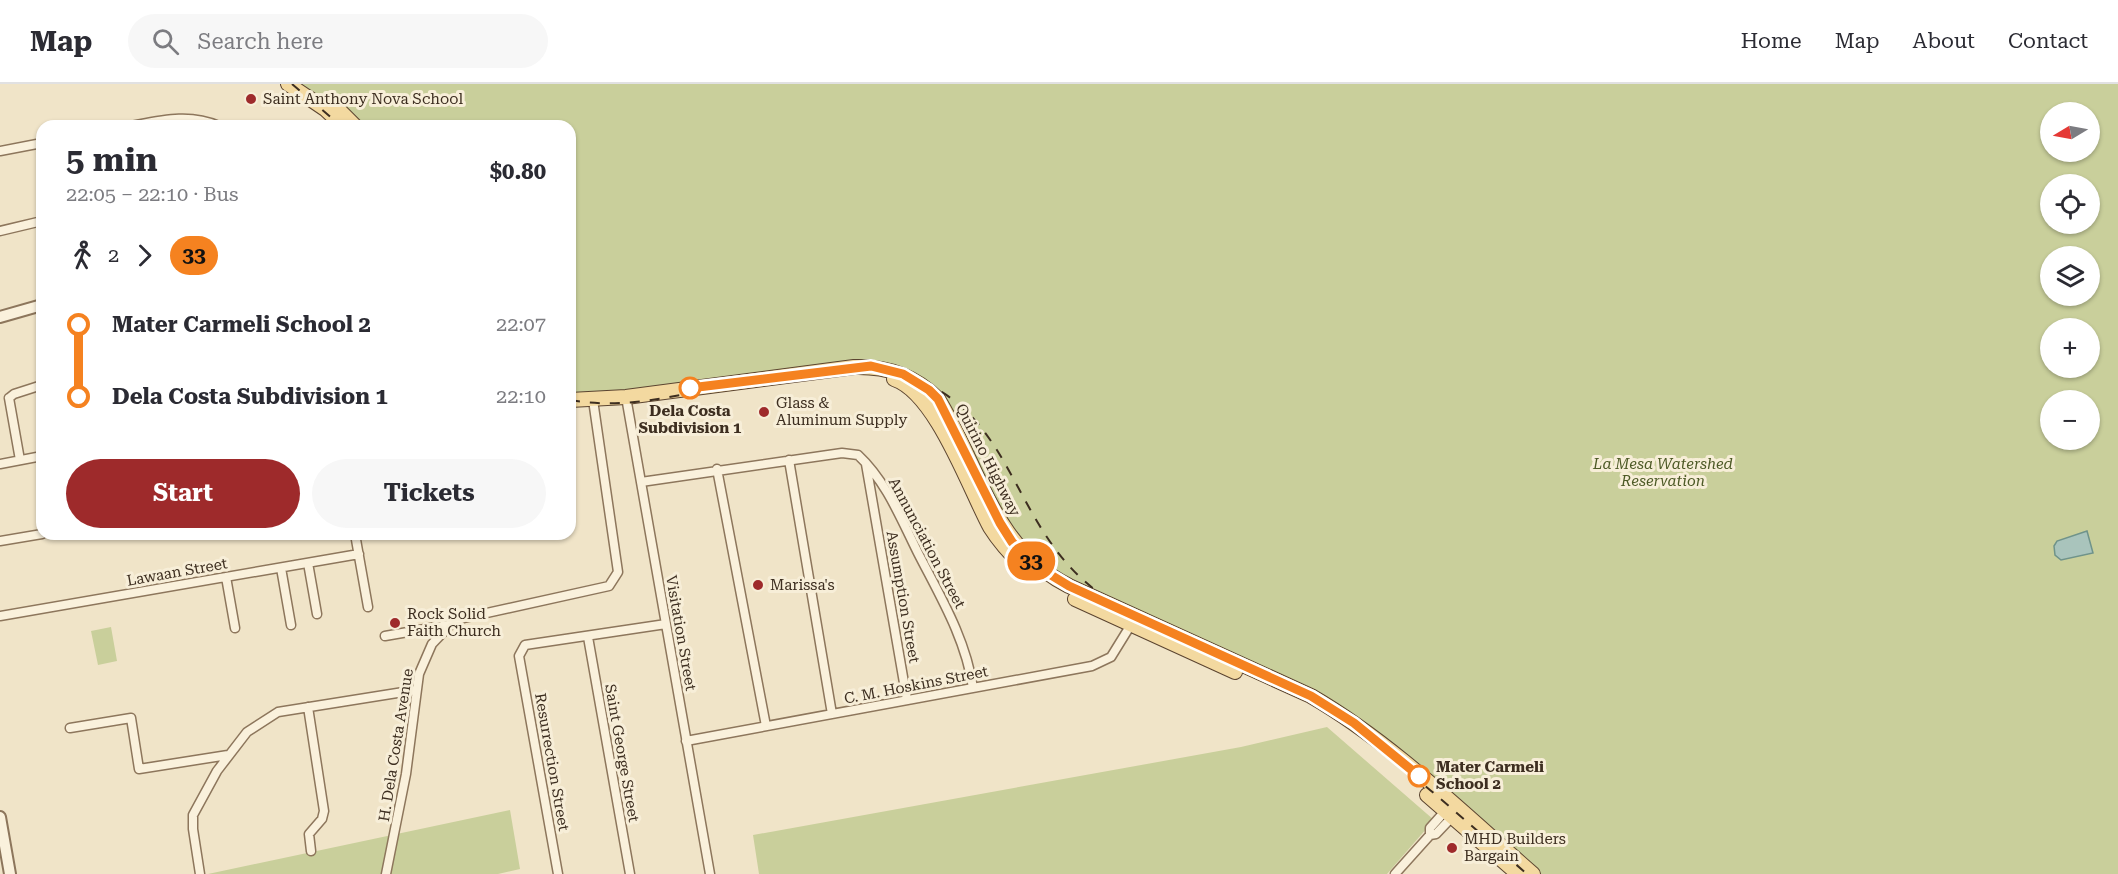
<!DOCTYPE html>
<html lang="en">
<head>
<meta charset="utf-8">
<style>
  body { margin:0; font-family:"Roboto Serif",serif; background:#f7f7f7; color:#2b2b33; height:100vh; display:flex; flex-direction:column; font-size:22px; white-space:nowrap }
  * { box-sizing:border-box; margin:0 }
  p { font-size:20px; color:#7c7c81 }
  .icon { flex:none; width:33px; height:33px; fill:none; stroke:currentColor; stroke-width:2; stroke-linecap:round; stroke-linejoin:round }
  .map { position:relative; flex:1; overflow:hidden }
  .panel { position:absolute; left:36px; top:36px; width:540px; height:420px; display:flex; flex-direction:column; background:#fff; border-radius:18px; box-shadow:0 2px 4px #0004 }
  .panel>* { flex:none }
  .badge { padding:0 12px; border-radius:20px; font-size:21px; line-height:39px }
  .needle { width:39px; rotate:260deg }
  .fabs { position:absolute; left:2040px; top:18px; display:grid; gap:12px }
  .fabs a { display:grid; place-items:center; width:60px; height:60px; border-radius:50%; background:#fff; box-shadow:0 2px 4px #0004; font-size:30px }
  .map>.badge { position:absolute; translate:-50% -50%; box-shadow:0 0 0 3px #fff }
  .legs { display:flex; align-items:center; gap:9px; height:66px; padding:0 30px; font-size:20px }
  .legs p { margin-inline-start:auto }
  .head { display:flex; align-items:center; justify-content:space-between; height:102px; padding:0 30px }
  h1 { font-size:33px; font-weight:700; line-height:45px }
  .primary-button { display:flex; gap:12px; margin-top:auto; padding:12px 30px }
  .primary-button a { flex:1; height:69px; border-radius:36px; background:#9e2a2b; color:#fff; font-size:24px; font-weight:700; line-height:69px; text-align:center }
  .primary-button a+a { background:#f7f7f7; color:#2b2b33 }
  ul { padding:0 30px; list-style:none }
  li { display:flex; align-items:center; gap:21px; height:72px; font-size:22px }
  li i { display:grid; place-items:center; width:9px; height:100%; margin:0 8px; background:currentColor }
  li i::after { content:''; width:15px; height:15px; margin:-8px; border:4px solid; border-radius:50%; background:#fff }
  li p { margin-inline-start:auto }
  li:first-child i { background:linear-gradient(#0000 50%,currentColor 0) }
  li:last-child i { background:linear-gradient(currentColor 50%,#0000 0) }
  header { display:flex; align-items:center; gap:36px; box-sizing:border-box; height:84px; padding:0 30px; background:#fff; border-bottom:2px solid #e1e1e2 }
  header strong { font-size:28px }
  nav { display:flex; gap:33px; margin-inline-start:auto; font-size:21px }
  .search { width:420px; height:54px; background:#f7f7f7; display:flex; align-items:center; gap:15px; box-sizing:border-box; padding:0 21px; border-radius:33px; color:#7c7c81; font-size:22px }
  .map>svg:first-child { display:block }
</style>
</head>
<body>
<header>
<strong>Map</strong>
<div class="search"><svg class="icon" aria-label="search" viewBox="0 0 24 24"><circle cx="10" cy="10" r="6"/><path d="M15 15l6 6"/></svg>Search here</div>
<nav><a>Home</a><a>Map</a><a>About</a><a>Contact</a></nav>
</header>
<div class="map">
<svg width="2118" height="790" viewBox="0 0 2118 790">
  <rect width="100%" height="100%" fill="#f0e4c8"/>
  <path fill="#c9cf9b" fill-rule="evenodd" d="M295 0H2118V790H1533L1354 639 1036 482 927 308 871 286 570 319V42H349ZM2050 28H2090V68H2050ZM2050 100H2090V140H2050ZM2050 172H2090V212H2050ZM2050 244H2090V284H2050ZM2050 316H2090V356H2050Z
    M111 543 117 577 98 581 91 547Z
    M1327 643 1434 736 1387 790H759L753 751 1241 663Z
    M510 726 520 785 498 790H208Z"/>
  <path fill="#a9c4bc" stroke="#6f938a" stroke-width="1.5" d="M2087 447 2093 469 2061 476 2055 471 2054 462 2057 457Z"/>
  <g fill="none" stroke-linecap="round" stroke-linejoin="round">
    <defs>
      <path id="minor" d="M131 42C162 36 190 29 219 42
        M0 67 42 59
        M0 147 42 137
        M626 313 710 790
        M9 314 20 376
        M9 314 14 310 42 301
        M789 376 832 630
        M0 380 42 372
        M866 380 907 616
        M717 385 766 642
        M641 398 842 369 858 371C886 397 901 435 918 469 940 512 966 555 973 604
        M355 450 368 523
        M0 457 42 450
        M308 479 317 530
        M281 484 291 541
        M226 493 235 544
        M0 532 359 470
        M385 552 448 541
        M588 553 630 790
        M308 623 324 727 322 735 309 750 311 767
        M70 644 131 634 139 685 228 671
        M686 657 1092 582 1111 573 1132 539
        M1430 751V744L1447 725
        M200 790 193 745V731L217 687 247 648 278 628 416 606
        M386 790 406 690 419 590 432 560 455 536 609 502 618 488 593 316
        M558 790 519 572 525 561 666 540
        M1395 790 1430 751 1436 750 1455 730"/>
      <path id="tertiary" d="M0 233 42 221
        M0 733 10 790"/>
      <path id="primary" d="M288 0 325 25 343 42
        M338 25 355 42
        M894 295C936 309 969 404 990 443 1000 459 1012 472 1026 485
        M570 316 626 313 854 283C887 282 914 291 938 315 980 383 992 463 1069 502L1311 612C1392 659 1462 728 1533 790
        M1075 515 1235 588
        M1427 711 1518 790"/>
    </defs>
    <use href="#minor" stroke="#8d765c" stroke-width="11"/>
    <use href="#tertiary" stroke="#8d765c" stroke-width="14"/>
    <use href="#primary" stroke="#5b4430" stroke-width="16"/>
    <use href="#minor" stroke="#faf1dc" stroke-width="8"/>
    <use href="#tertiary" stroke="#faf1dc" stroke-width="10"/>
    <use href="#primary" stroke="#f3d9a0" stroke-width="14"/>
    <path stroke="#3d2e20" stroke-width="2" stroke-dasharray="10 10" stroke-linecap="butt" d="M292 0 341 42
      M570 316C675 335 781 265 885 286 1010 312 1004 422 1081 494 1150 557 1246 578 1325 624 1359 644 1388 670 1417 695 1454 726 1490 758 1527 790"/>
  </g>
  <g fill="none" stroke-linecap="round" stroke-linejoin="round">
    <defs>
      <path id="line-1" d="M690 304 871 282 903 290 929 306 938 315 1000 439 1012 458 1036 482 1069 502 1311 612 1354 639 1419 692"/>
    </defs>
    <use href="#line-1" stroke="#fff" stroke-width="14"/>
    <use href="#line-1" stroke="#f58220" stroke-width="9"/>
  </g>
  <g fill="#9e2a2b" stroke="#f7eed8" stroke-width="2">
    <circle cx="251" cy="15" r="6"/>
    <circle cx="764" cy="328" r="6"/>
    <circle cx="758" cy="501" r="6"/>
    <circle cx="395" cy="539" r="6"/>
    <circle cx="1452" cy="764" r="6"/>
  </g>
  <g fill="#fff" stroke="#f58220" stroke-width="3">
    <circle cx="690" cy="304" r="10"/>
    <circle cx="1419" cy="692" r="10"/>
  </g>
  <g text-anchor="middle" stroke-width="6" stroke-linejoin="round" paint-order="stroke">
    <g font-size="15" fill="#3d2e20" stroke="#f7eed8" text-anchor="start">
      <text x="263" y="20">Saint Anthony Nova School</text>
      <text x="776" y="324">Glass &amp;<tspan x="776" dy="17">Aluminum Supply</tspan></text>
      <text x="770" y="506">Marissa's</text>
      <text x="407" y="535">Rock Solid<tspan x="407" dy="17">Faith Church</tspan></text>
      <text x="1464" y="760">MHD Builders<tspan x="1464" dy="17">Bargain</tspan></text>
    </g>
    <g font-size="15" font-weight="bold" fill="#3d2e20" stroke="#f7eed8">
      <text x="690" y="332">Dela Costa<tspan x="690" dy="17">Subdivision 1</tspan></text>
      <text x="1436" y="688" text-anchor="start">Mater Carmeli<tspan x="1436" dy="17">School 2</tspan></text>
    </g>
    <g font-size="15" fill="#3d2e20" stroke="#f7eed8">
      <text transform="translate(988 376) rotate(63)" y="5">Quirino Highway</text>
      <text transform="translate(927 459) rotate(62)" y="5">Annunciation Street</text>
      <text transform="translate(177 488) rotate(-10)" y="5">Lawaan Street</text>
      <text transform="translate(903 513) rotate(80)" y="5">Assumption Street</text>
      <text transform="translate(681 549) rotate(80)" y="5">Visitation Street</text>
      <text transform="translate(916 601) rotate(-11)" y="5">C. M. Hoskins Street</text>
      <text transform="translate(396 661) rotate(-81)" y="5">H. Dela Costa Avenue</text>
      <text transform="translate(622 669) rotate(80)" y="5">Saint George Street</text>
      <text transform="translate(552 678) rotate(80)" y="5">Resurrection Street</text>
    </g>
    <g font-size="15" font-style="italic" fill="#4d5a26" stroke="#f7eed8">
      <text x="1663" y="385">La Mesa Watershed<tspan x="1663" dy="17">Reservation</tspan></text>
    </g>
  </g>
</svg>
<div class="fabs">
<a><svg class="needle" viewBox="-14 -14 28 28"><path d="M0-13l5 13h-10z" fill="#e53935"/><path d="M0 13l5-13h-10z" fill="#7c7c81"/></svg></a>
<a><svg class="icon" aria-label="locate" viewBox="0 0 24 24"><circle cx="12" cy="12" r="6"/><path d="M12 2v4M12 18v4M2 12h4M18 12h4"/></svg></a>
<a><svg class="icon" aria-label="layers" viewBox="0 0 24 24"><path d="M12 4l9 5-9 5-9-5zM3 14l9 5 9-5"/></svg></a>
<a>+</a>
<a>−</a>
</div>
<b class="badge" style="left:1031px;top:477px;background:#f58220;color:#111">33</b>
<section class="panel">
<div class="head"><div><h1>5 min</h1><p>22:05 – 22:10 · Bus</p></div><b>$0.80</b></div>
<div class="legs"><svg class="icon" aria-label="walk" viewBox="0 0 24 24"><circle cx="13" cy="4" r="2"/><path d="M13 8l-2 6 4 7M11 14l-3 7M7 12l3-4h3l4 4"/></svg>2<svg class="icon" aria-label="forward" viewBox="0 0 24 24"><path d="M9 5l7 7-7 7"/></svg><b class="badge" style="background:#f58220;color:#111">33</b></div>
<ul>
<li><i style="color:#f58220"></i><b>Mater Carmeli School 2</b><p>22:07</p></li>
<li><i style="color:#f58220"></i><b>Dela Costa Subdivision 1</b><p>22:10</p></li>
</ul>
<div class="primary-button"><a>Start</a><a>Tickets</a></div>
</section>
</div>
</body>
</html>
